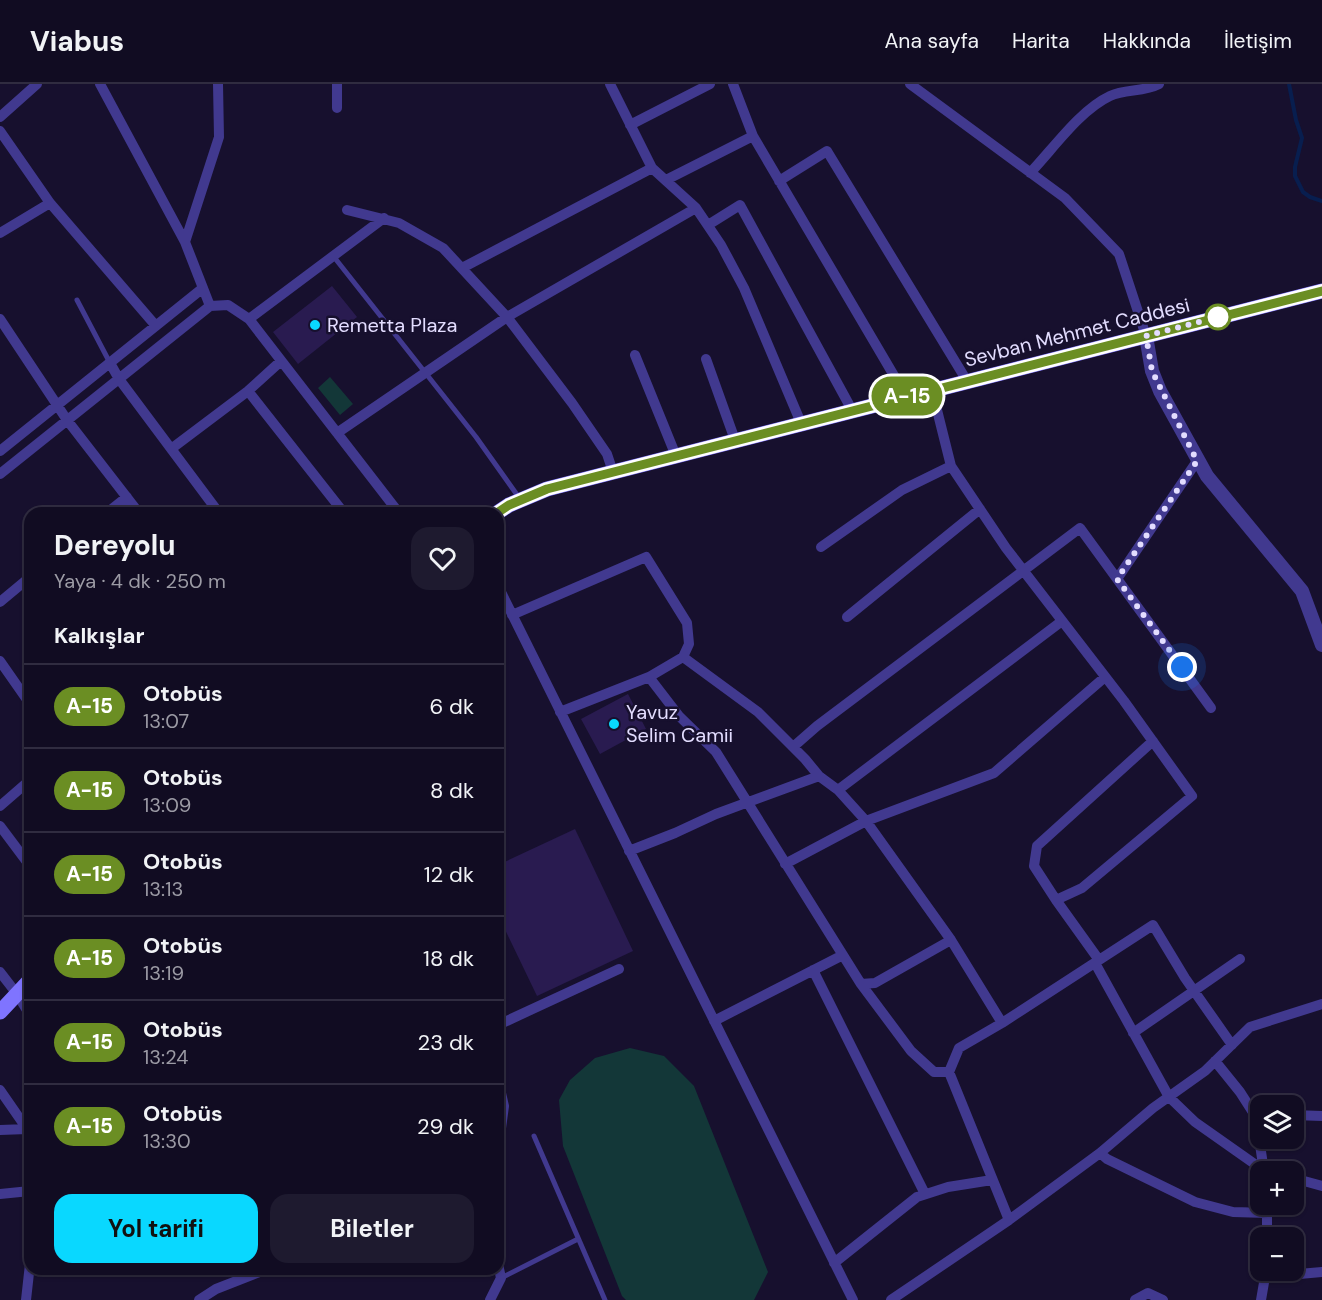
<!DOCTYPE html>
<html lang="tr">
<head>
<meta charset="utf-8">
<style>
  body { margin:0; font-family:"DM Sans",sans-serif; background:#1e1a2f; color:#f1f3f6; height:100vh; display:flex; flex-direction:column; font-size:22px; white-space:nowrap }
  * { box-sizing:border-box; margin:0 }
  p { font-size:20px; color:#9c9ba5 }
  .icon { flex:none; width:33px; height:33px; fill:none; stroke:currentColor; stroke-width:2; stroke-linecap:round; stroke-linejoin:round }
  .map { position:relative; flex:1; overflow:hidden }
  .sheet { position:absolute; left:24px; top:423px; width:480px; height:768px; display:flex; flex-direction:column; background:#110c22; border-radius:18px; box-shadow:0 2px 4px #0004,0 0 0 2px #302c40 }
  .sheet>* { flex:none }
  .badge { padding:0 12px; border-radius:20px; font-size:21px; line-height:39px }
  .controls { position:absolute; left:1250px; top:1011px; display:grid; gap:12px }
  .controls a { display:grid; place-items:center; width:54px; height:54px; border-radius:12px; background:#110c22; box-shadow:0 2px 4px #0004,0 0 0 2px #302c40; font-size:30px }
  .you { position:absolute; width:30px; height:30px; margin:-15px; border:4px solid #fff; border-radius:50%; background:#1a73e8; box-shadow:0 0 0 9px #1a73e833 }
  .map>.badge { position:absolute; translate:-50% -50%; box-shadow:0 0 0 3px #fff }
  h2 { padding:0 30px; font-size:22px; line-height:54px }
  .round { display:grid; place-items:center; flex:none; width:63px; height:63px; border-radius:18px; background:#1e1a2f }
  .headline { display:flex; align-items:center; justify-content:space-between; height:102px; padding:0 30px }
  h1 { font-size:28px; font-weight:700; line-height:45px }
  .primary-button { display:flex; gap:12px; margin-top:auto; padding:12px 30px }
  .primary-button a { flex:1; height:69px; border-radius:18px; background:#09d8ff; color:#111; font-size:24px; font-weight:700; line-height:69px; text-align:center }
  .primary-button a+a { background:#1e1a2f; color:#f1f3f6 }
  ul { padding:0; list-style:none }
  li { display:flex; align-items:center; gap:18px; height:84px; padding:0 30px; border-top:2px solid #302c40 }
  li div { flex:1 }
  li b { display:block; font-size:22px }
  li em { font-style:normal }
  li .badge { min-width:66px; font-weight:700; text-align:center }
  header { display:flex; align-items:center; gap:36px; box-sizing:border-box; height:84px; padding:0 30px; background:#110c22; border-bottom:2px solid #302c40 }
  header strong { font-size:28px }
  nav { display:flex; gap:33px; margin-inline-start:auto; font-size:21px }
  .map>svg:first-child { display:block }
</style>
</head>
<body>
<header>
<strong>Viabus</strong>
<nav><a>Ana sayfa</a><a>Harita</a><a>Hakkında</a><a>İletişim</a></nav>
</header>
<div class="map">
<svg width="1322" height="1216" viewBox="0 0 1322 1216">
  <rect width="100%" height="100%" fill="#17102e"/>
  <path fill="#133738" d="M330 293 353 320 340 331 318 304Z
    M630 964 664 972 694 1002 768 1188 754 1216H626L622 1212 563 1062 559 1016 570 996 595 974Z"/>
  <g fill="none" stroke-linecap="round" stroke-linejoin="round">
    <path stroke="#081e4f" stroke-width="4" d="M1289 0 1296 36 1302 54 1295 83V92L1303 108 1310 113 1322 117"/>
  </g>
  <path fill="#291b50" d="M332 202 357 233 298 280 273 248Z
    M628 610 646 645 600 670 581 635Z
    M575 745 633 867 537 912 498 831V781Z"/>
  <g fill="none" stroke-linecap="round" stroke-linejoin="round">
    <path stroke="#41398f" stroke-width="5" d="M334 173 476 353 520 415
      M77 216 110 279
      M534 1052 605 1216
      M501 1194 578 1155"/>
    <path stroke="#41398f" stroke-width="10" d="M100 0 185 158 210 222
      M610 0 652 84 696 124 721 161 744 204 801 339
      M733 0 753 52 906 312
      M910 0 1065 114 1119 170 1146 252
      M337 24V0
      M0 33 37 0
      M630 41 710 0
      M0 47 50 119 156 242
      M1030 89C1053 65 1080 26 1110 12 1125 5 1144 8 1159 0
      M666 96 753 52
      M779 97 827 67 967 297
      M347 126 399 139 443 164 507 233 572 319 607 370 613 388
      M708 141 740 121 852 326
      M0 149 50 119
      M185 158 219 53 218 0
      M462 184 652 84
      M0 235 67 336 139 429
      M249 235 384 134
      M635 271 676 372
      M706 275 735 356
      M110 279 119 295 219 429
      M932 306 951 382 1006 464 1124 617 1192 712 1082 804 1056 816 1034 782 1037 762 1153 657
      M248 307 344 429
      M337 349 507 233 696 124
      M171 365 248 307 281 277
      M0 367 203 204
      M0 390 210 222 228 221 249 235 399 429
      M107 429 127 413
      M821 463 902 406 951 382
      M1117 495 1197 377
      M498 502 853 1216
      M0 518 30 493
      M512 531 646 473 687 539 689 560 683 573 649 593 560 628
      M847 533 980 425
      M683 573 758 628 805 675 819 692 838 706 866 737 951 856 1002 939
      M0 577 30 620
      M649 593 679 632 716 668 861 900 875 899 951 856
      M793 663 817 642 1080 444 1211 624
      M838 706 1062 537
      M0 722 30 696
      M0 742 30 782
      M629 767 675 749 716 730 819 692
      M785 780 866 737 994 689 1105 593
      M1056 816 1099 876
      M1095 879 1169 1013 1195 1038 1266 1088
      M813 886 925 1110
      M0 888 17 910 30 931
      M861 900 911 967 934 988H949
      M714 937 843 871
      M498 941 619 885
      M1133 949 1240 875
      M1232 961 1185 894 1153 841 1002 939 959 964 949 988 1009 1136 1100 1069 1153 1024 1205 987 1250 943 1322 920
      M1215 977 1240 1008 1256 1033 1264 1088
      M498 996 504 1022 498 1066
      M0 1006 27 1045 30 1073
      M1293 1031 1322 1032
      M0 1046 27 1045
      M1100 1069 1107 1075 1195 1118 1233 1128 1268 1129
      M1293 1094 1322 1102
      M0 1110 30 1107
      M1267 1154V1120
      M834 1179 917 1113 948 1103 992 1096
      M1266 1193 1322 1188
      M26 1216 30 1180
      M199 1216 216 1205 267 1185
      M490 1216 501 1194 498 1180
      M891 1216 1009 1136
      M1135 1216 1148 1209 1163 1216
      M1261 1216 1266 1187"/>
    <path stroke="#41398f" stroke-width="14" d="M1146 252 1152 287 1160 307 1207 392 1302 507 1322 561"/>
    <path stroke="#7f74ff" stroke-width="15" d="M497 429 509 421 547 405 1322 207
      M0 928 30 896"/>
  </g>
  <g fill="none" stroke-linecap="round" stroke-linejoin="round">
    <defs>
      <path id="line" d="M497 429 509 421 547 405 1322 207"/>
    </defs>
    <use href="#line" stroke="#fff" stroke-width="14"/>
    <use href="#line" stroke="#6b8e23" stroke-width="9"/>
    <path stroke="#e3ddff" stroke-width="6" stroke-dasharray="0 10.8" d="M1182 583 1117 495 1197 377 1152 287 1146 252 1218 233"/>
  </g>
  <circle fill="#fff" stroke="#6b8e23" stroke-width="3" cx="1218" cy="233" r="12"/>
  <g fill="#09d8ff" stroke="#17102e" stroke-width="2">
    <circle cx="315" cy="241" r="6"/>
    <circle cx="614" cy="640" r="6"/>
  </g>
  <g text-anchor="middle" stroke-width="5" stroke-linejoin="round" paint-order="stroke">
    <g font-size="20" fill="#e3ddff" stroke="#17102e" text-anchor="start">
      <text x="327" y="248">Remetta Plaza</text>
      <text x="626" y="635">Yavuz<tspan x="626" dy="23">Selim Camii</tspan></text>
    </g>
    <g font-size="20" fill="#e3ddff" stroke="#17102e">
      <text transform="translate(1077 248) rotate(-14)" y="7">Sevban Mehmet Caddesi</text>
    </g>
  </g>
</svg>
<div class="controls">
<a><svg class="icon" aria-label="layers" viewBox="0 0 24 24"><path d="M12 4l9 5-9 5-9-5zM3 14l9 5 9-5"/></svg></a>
<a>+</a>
<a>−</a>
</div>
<div class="you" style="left:1182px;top:583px"></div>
<b class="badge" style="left:907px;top:312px;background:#6b8e23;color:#fff">A-15</b>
<section class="sheet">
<div class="headline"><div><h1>Dereyolu</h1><p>Yaya · 4 dk · 250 m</p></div><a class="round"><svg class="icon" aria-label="heart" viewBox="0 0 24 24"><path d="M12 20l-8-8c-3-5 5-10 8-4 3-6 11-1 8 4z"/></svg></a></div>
<h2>Kalkışlar</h2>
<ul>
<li><span class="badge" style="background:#6b8e23;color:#fff">A-15</span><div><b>Otobüs</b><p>13:07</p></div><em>6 dk</em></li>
<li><span class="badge" style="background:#6b8e23;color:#fff">A-15</span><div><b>Otobüs</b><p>13:09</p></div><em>8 dk</em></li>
<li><span class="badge" style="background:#6b8e23;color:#fff">A-15</span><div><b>Otobüs</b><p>13:13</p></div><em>12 dk</em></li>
<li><span class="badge" style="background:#6b8e23;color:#fff">A-15</span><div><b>Otobüs</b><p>13:19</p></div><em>18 dk</em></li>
<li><span class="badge" style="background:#6b8e23;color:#fff">A-15</span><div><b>Otobüs</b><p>13:24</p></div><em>23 dk</em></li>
<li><span class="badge" style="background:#6b8e23;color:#fff">A-15</span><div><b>Otobüs</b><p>13:30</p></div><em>29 dk</em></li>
</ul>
<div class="primary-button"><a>Yol tarifi</a><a>Biletler</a></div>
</section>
</div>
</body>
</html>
